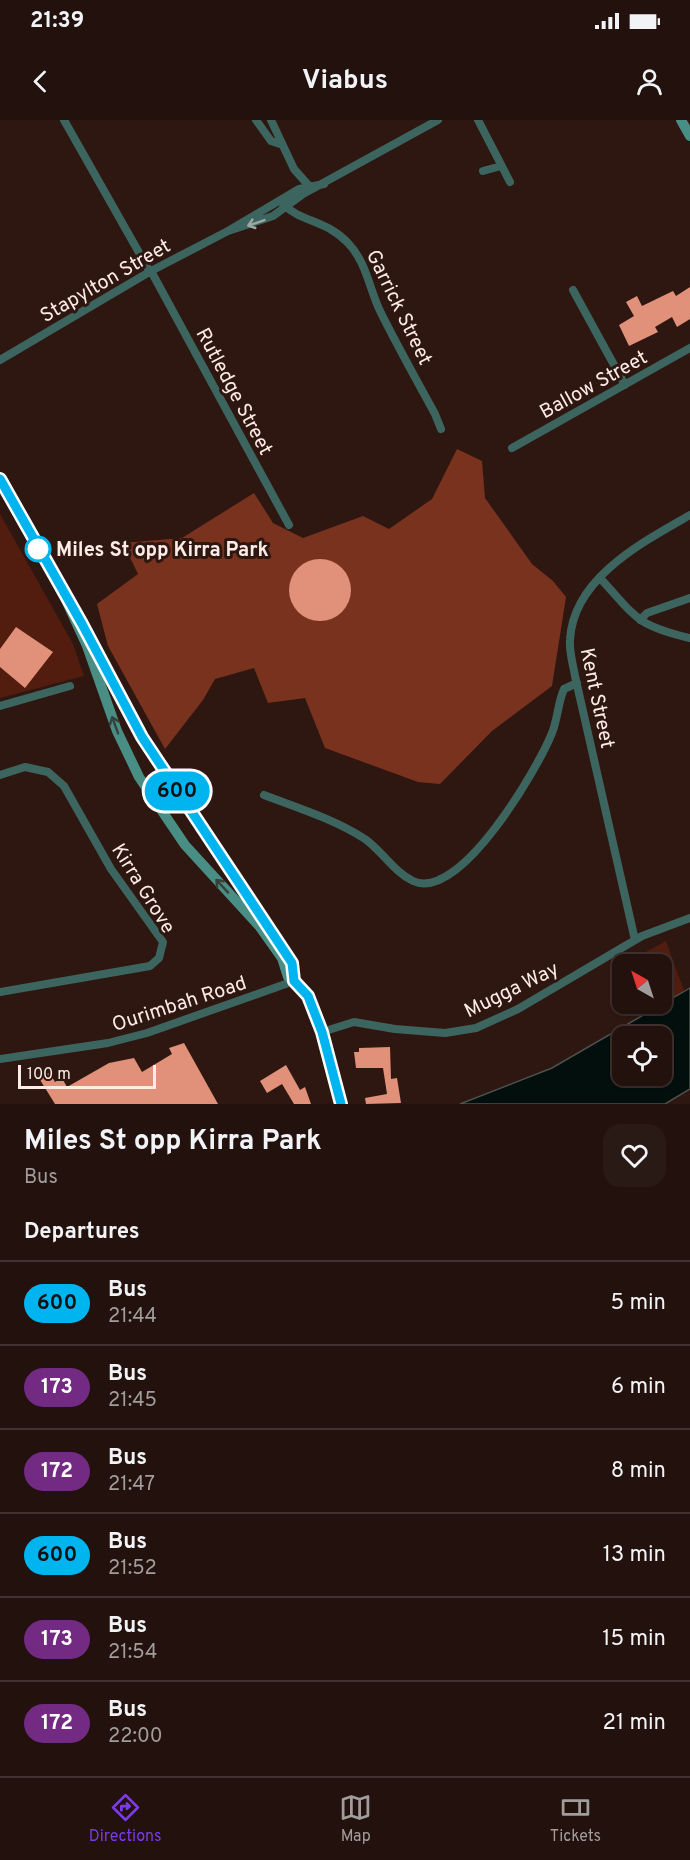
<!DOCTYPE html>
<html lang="en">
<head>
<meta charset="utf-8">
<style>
  body { margin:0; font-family:Overpass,sans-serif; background:#2a1a15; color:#f1f3f6; height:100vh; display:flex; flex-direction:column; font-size:22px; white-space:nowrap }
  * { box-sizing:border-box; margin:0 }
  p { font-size:20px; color:#a29d9d }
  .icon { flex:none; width:33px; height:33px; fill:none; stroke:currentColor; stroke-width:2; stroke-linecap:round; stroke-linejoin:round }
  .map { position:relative; height:984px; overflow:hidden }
  .side { display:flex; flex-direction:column; background:#22110c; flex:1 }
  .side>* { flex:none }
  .badge { padding:0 12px; border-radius:20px; font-size:21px; line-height:39px }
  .needle { width:39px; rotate:321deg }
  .controls { position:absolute; left:612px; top:834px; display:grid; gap:12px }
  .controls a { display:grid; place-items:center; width:60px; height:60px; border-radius:12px; background:#22110c; box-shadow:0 2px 4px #0004,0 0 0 2px #3f312d; font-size:30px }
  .scale { position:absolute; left:18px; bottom:15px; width:138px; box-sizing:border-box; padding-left:6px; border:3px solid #fcebe6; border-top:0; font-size:16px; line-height:21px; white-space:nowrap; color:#fcebe6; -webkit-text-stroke:4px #2e1710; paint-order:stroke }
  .map>.badge { position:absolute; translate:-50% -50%; box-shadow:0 0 0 3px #fff }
  h2 { padding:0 24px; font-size:22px; line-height:54px }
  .round { display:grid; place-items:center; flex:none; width:63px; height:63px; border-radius:18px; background:#2a1a15 }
  .head { display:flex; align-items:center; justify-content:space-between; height:102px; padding:0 24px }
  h1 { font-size:28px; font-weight:700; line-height:45px }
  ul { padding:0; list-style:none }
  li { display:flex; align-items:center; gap:18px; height:84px; padding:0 24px; border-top:2px solid #3f312d }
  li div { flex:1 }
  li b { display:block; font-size:22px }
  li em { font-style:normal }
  li .badge { min-width:66px; font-weight:700; text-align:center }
  .status { display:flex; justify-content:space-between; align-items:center; height:42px; padding:0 30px; background:#22110c; direction:ltr }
  .status svg { height:16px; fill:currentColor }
  header { display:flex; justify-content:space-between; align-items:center; height:78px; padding:0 24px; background:#22110c; font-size:27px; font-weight:700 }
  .tabs { display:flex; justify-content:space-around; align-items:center; height:84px; border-top:2px solid #3f312d; background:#22110c; font-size:16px; color:#a29d9d }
  .tabs a { display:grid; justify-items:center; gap:3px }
  .tabs .current { color:#7c3aed }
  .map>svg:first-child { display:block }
</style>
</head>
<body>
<div class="status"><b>21:39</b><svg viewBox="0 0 49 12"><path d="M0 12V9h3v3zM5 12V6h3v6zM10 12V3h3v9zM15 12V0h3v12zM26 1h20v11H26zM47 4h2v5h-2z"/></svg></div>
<header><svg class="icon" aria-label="back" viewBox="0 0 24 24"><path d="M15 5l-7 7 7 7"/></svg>Viabus<svg class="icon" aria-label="person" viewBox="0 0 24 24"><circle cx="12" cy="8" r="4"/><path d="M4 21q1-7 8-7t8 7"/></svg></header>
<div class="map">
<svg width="690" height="984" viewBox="0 0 690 984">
  <rect width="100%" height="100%" fill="#2e1710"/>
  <path fill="#521d0f" d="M0 394 73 524 84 556 0 578Z
    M666 821 684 871 670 879 662 864V844H650L644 833Z"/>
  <path fill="#79321e" d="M457 329 482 341 485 378 532 444 553 461 566 477 552 566 492 611 440 664 418 662 325 628 305 578 268 583 254 548 215 559 203 580 165 629 108 526 97 484 138 454 123 423 182 418 254 373 273 403 303 418 363 396 389 409 432 379Z"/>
  <path fill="#030f0d" stroke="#4e514e" stroke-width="1.5" fill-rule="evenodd" d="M690 868V969L665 984H460L552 948ZM622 916H662V956H622Z"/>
  <path fill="#e19079" d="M690 167V199L677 207 672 197 655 207 658 212 629 226 619 205 634 196 626 182 637 176 642 186 673 171 676 176Z
    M289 470a31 31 0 1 1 62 0a31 31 0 1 1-62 0Z
    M16 507 53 532 25 568 0 547V529Z
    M184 923 218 984H55L37 955 50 953 55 962 62 958 67 967 109 943 134 938 142 952 172 934 169 928Z
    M390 927 391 959 397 958 401 983 366 984 365 978 387 974 383 948H356L354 932H359V928Z
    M286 945 300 970 305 967 311 984H294L282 964 267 973 260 961Z"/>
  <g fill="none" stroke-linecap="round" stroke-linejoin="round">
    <path stroke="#3c655f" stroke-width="8" d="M64 0 150 152
      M256 0 271 21 280 24
      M271 0 294 49 309 66 307 68
      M478 0 510 62
      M483 51 501 46
      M324 64 299 69 228 111 273 96 303 74 438 0
      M283 84C302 103 325 99 348 123 367 143 369 169 381 193 398 227 417 261 435 294L441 309
      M151 151 289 405
      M573 170 625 265
      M0 240 151 151 228 111
      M512 328 690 228
      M600 458C636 497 635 505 690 518
      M640 500 647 493 690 478
      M0 586 70 566
      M0 655 25 647 48 652 64 666 111 749 163 822 159 838 150 846 0 872
      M264 675C298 688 334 699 365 719 382 731 394 752 413 761 460 783 538 648 552 613 558 598 558 582 564 569L577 563
      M635 820 575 556C573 544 569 532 570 520 573 458 643 422 690 395
      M322 912 354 902 395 909 445 913 476 908 518 889 642 816 690 798
      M0 939 108 923 147 913 294 861"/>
    <path stroke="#498e85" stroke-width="10" d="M681 0 690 16
      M0 359 65 478 87 526 117 611 139 657 185 725 260 807 282 838 288 857 307 876 322 912 341 984
      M87 513 143 617 269 809
      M284 832 294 848V861"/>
  </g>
  <defs><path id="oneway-shaft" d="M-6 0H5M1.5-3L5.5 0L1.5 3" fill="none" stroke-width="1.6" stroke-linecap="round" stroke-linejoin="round" transform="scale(1.5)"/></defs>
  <use stroke="#9ca8a2" href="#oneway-shaft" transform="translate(256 103) rotate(161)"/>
  <g stroke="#374139">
    <use href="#oneway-shaft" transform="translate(115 605) rotate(-110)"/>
    <use href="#oneway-shaft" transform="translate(222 766) rotate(-133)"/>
  </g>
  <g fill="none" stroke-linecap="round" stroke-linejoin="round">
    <defs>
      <path id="line" d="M0 359 82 504 142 617 292 843 294 861 308 876 322 912 341 984"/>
    </defs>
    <use href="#line" stroke="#fff" stroke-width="14"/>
    <use href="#line" stroke="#00b5ef" stroke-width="9"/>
  </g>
  <circle fill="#fff" stroke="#00b5ef" stroke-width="3" cx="38" cy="429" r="12"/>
  <g text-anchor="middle" stroke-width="6" stroke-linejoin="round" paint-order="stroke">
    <g font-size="20" fill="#fcebe6" stroke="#2e1710">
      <text transform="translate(105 160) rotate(-30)" y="7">Stapylton Street</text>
      <text transform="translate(400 187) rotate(64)" y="7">Garrick Street</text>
      <text transform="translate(593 264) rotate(-29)" y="7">Ballow Street</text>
      <text transform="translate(235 271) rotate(62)" y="7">Rutledge Street</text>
      <text transform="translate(598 578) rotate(78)" y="7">Kent Street</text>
      <text transform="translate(144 768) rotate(58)" y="7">Kirra Grove</text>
      <text transform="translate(511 869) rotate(-26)" y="7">Mugga Way</text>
      <text transform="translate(179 883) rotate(-18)" y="7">Ourimbah Road</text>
    </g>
    <g font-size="20" font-weight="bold" fill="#fcebe6" stroke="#2e1710" text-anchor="start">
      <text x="56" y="436">Miles St opp Kirra Park</text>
    </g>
  </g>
</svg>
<div class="controls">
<a><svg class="needle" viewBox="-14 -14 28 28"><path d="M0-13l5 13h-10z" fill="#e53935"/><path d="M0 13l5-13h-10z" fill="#a29d9d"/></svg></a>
<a><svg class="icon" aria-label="locate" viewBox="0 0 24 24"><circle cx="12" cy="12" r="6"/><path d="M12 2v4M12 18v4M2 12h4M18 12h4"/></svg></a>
</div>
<div class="scale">100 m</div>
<b class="badge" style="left:177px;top:671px;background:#00b5ef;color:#111">600</b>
</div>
<section class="side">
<div class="head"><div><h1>Miles St opp Kirra Park</h1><p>Bus</p></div><a class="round"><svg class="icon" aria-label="heart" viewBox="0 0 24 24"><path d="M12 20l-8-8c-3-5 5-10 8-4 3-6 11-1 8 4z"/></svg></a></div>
<h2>Departures</h2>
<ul>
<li><span class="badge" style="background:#00b5ef;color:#111">600</span><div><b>Bus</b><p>21:44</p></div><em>5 min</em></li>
<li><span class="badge" style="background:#732a82;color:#fff">173</span><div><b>Bus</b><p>21:45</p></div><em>6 min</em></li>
<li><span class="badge" style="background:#732a82;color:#fff">172</span><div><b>Bus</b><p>21:47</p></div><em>8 min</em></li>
<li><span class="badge" style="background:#00b5ef;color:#111">600</span><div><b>Bus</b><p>21:52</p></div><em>13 min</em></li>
<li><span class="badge" style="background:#732a82;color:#fff">173</span><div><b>Bus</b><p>21:54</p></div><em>15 min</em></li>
<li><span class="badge" style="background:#732a82;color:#fff">172</span><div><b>Bus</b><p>22:00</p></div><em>21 min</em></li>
</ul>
</section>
<nav class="tabs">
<a class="current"><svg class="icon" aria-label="directions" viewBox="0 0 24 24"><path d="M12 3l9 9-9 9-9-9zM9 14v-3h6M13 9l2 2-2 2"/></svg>Directions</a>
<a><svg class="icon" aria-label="map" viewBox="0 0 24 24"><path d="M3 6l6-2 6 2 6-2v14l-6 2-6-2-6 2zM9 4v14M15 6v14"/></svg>Map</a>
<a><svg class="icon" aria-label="tickets" viewBox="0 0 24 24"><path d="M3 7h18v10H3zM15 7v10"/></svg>Tickets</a>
</nav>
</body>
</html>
